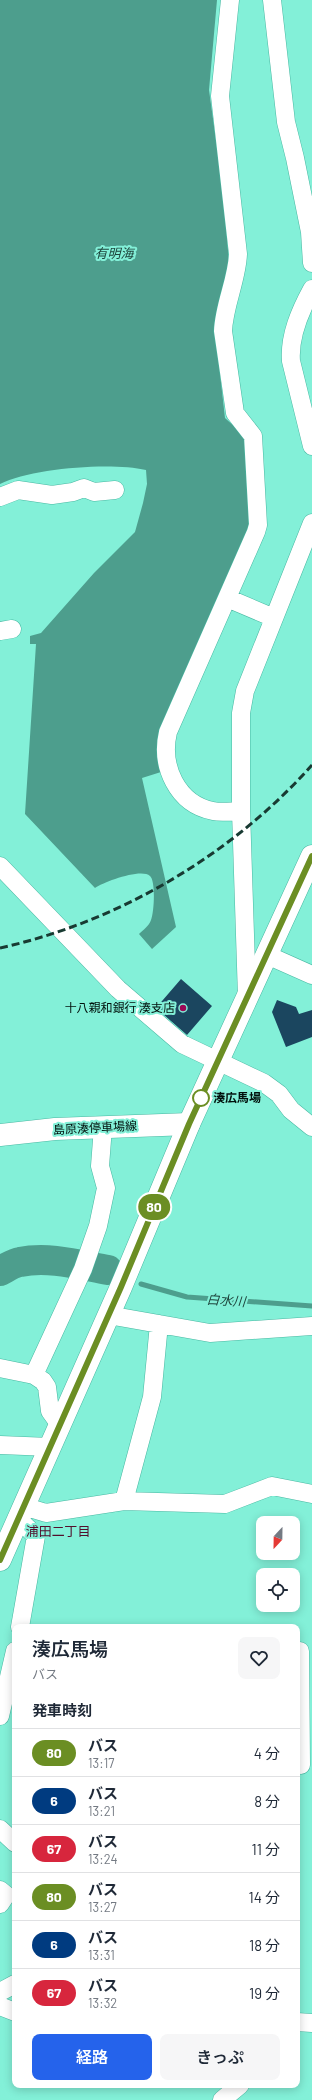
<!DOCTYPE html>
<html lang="ja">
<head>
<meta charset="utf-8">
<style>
  body { margin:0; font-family:Barlow,"Noto Sans JP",sans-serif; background:#f6f6f7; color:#1f2937; height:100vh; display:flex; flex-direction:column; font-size:15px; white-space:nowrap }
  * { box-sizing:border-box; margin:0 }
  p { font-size:13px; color:#747a83 }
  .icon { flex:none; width:22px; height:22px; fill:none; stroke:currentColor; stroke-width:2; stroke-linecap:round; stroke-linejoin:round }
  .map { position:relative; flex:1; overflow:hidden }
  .drawer { position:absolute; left:12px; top:1624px; width:288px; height:464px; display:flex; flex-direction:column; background:#fff; border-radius:8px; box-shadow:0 2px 10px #0003 }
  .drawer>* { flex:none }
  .badge { padding:0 8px; border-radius:13px; font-size:14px; line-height:26px }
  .needle { width:26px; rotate:202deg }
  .tools { position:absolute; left:256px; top:1516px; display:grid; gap:8px }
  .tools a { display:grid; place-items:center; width:44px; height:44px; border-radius:8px; background:#fff; box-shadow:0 2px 10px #0003; font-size:20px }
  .map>.badge { position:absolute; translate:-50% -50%; box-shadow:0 0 0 2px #fff }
  h2 { padding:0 20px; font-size:15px; line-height:36px }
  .round { display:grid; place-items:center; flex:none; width:42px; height:42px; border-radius:8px; background:#f6f6f7 }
  .headline { display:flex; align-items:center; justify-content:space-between; height:68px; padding:0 20px }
  h1 { font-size:19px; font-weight:600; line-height:30px }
  .cta { display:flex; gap:8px; margin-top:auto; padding:8px 20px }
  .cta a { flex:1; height:46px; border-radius:8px; background:#2563eb; color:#fff; font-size:16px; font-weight:600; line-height:46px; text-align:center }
  .cta a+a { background:#f6f6f7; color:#1f2937 }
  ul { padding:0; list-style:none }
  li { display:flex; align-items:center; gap:12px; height:48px; padding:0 20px; border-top:1px solid #e0e1e3 }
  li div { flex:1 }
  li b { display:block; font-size:15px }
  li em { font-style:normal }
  li .badge { min-width:44px; font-weight:700; text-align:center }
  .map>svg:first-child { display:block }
</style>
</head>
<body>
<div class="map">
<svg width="312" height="2100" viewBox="0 0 312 2100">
  <rect width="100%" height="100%" fill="#83f0d8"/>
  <path fill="#4d9e8d" d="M0 0H217L209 90 223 191 229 262 219 305 216 338 225 418 247 438 255 528 161 772 142 778 176 927 152 949 139 934C143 930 149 926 151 920 154 913 156 881 150 876 141 868 104 882 95 888L25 814 36 644H30V636L41 633 94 573 135 532 143 503 147 484 146 470C111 462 32 468 0 484Z"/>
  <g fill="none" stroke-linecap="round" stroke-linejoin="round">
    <path stroke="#4d9e8d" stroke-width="5" d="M141 1284 187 1297 312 1306"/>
    <path stroke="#4d9e8d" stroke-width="30" d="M0 1271C6 1268 13 1263 20 1262 49 1256 80 1265 108 1270"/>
  </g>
  <path fill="#1b465f" d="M181 979 212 1006 187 1035 156 1008Z
    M277 1000 296 1007 299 1014 312 1010V1037L286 1047 272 1012Z"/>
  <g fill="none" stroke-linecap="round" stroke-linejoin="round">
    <defs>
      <path id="minor" d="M230 0 220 96 238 254C237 280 224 305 223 331L235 413 253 436 258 525 256 532 168 732C160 766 177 804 213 811 222 813 232 811 241 811
        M272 0 286 122 295 158 310 232 312 263
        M312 289C300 311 289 336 291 361L312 446
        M0 497 18 490 52 495 73 492 84 488 94 492 115 490
        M227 598 274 618
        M0 631 12 629
        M0 866 118 989 182 1044 264 1083 279 1094 291 1110 312 1127
        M267 955 312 975
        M247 997 241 811V713L245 691 312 523
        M108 1315 210 1333 312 1326
        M0 1368 34 1375 43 1381 47 1387 50 1411 60 1425
        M34 1375 83 1269 98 1226 106 1188 100 1166 103 1127
        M0 1445 50 1447
        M124 1501 152 1397 159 1324
        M23 1506 46 1513 124 1501 225 1504 272 1486 312 1494
        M17 1518 36 1536 20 1627
        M300 1651 301 1765
        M0 1716 15 1651
        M0 1829 15 1843
        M0 1890 6 1895 0 1904
        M0 1992 15 1984
        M0 2006 15 2012
        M297 2022 312 2023
        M222 2100 240 2085"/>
      <path id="major" d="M0 1135 55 1129 189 1124"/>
      <path id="highway" d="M0 1560 121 1287 189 1124 312 856"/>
    </defs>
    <use href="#minor" stroke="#48b8a2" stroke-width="19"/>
    <use href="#major" stroke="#48b8a2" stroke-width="23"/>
    <use href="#highway" stroke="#48b8a2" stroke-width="23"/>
    <use href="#minor" stroke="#fff" stroke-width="18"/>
    <use href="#major" stroke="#fff" stroke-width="22"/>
    <use href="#highway" stroke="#fff" stroke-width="22"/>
    <path stroke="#183a32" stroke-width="3" stroke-dasharray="8 4" stroke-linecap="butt" d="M0 948C118 922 232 855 312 765"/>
  </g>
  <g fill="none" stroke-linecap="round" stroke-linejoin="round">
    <defs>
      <path id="line" d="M0 1560 121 1287 189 1124 312 856"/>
    </defs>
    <use href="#line" stroke="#fff" stroke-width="9"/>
    <use href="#line" stroke="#6b8e23" stroke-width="6"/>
  </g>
  <circle fill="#9c0856" stroke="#83f0d8" stroke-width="1.5" cx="183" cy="1008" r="4"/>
  <circle fill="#fff" stroke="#6b8e23" stroke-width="2" cx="201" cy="1098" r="8"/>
  <g text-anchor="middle" stroke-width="4" stroke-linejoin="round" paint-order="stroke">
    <g font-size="12" fill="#00100c" stroke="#83f0d8" text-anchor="end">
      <text x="175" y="1012">十八親和銀行 湊支店</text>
    </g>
    <g font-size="12" font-weight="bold" fill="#00100c" stroke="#83f0d8" text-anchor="start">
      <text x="213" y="1102">湊広馬場</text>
    </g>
    <g font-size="12" fill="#00100c" stroke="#83f0d8">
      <text transform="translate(95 1128) rotate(-3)" y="4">島原湊停車場線</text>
    </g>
    <g font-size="13" font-style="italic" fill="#1e443c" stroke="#83f0d8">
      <text x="114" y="258">有明海</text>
      <text transform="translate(226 1300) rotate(4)" y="5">白水川</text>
    </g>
    <g font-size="13" fill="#52102d" stroke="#83f0d8">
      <text x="58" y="1536">浦田二丁目</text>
    </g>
  </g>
</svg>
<div class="tools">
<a><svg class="needle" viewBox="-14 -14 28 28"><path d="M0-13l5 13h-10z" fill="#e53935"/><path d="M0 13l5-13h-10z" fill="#747a83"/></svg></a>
<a><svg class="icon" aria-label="locate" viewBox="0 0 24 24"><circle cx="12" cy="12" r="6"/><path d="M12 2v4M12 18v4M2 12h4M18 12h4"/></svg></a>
</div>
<b class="badge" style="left:154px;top:1207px;background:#6b8e23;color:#fff">80</b>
<section class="drawer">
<div class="headline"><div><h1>湊広馬場</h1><p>バス</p></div><a class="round"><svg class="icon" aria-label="heart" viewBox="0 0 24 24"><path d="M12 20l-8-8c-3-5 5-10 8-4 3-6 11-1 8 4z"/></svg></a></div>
<h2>発車時刻</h2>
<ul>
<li><span class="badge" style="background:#6b8e23;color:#fff">80</span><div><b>バス</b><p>13:17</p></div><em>4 分</em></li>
<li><span class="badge" style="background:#003b80;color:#fff">6</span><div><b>バス</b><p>13:21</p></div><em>8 分</em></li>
<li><span class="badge" style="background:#d7263d;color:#fff">67</span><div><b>バス</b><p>13:24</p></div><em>11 分</em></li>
<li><span class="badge" style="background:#6b8e23;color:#fff">80</span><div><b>バス</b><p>13:27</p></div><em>14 分</em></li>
<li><span class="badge" style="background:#003b80;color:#fff">6</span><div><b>バス</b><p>13:31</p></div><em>18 分</em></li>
<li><span class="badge" style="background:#d7263d;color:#fff">67</span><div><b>バス</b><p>13:32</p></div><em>19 分</em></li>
</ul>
<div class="cta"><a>経路</a><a>きっぷ</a></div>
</section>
</div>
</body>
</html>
